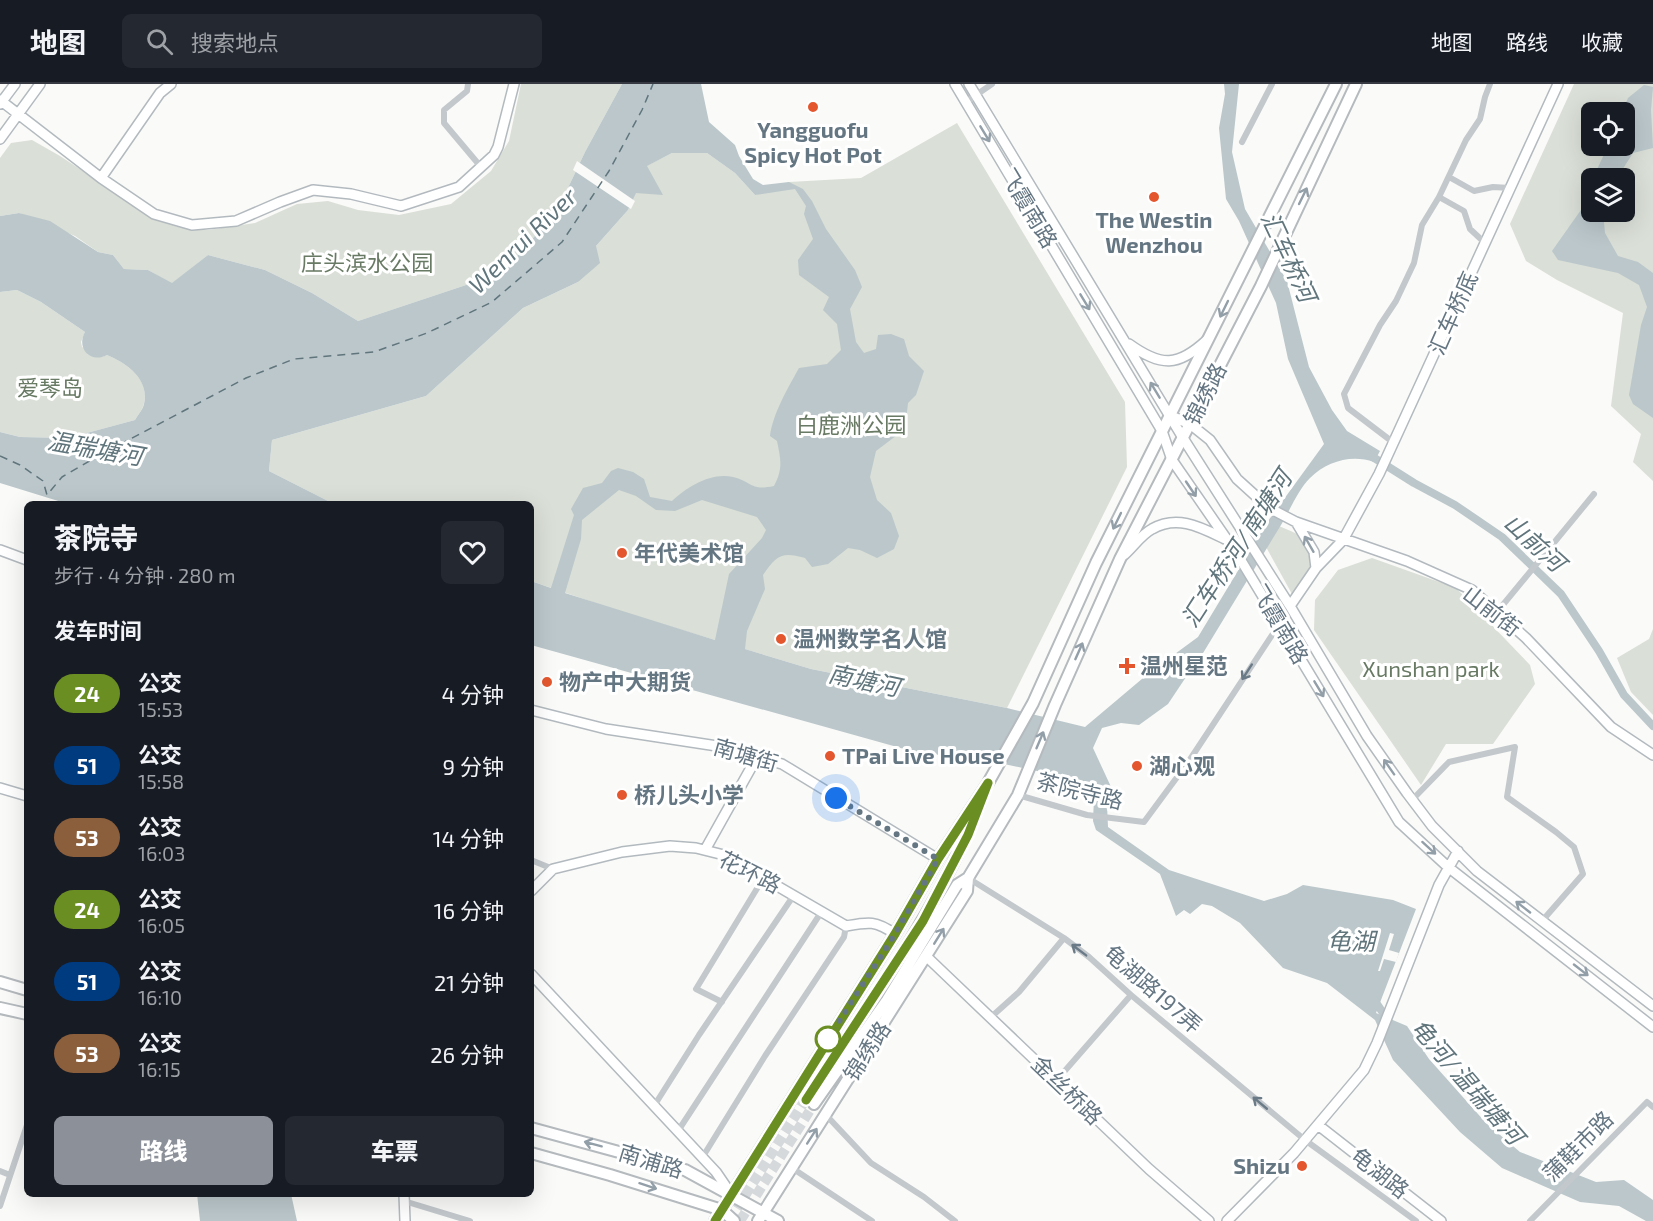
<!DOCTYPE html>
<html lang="zh">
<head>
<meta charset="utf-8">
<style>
  body { margin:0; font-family:"Exo 2","Noto Sans SC",sans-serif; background:#242831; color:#f1f3f6; height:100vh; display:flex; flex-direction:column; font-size:22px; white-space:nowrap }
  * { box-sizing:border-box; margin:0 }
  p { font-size:20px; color:#9ea1a6 }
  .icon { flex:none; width:33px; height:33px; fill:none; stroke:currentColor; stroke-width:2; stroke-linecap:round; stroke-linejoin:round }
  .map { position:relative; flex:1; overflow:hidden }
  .side { position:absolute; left:24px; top:417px; width:510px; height:696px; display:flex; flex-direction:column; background:#171b24; border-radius:9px; box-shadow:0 6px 24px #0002 }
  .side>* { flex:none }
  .badge { padding:0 12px; border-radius:20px; font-size:21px; line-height:39px }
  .fabs { position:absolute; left:1581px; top:18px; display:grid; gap:12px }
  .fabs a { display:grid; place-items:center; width:54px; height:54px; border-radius:9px; background:#171b24; box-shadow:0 6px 24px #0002; font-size:30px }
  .you { position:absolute; width:30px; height:30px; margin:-15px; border:4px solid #fff; border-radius:50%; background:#1a73e8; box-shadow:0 0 0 9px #1a73e833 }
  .map>.badge { position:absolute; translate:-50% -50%; box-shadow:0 0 0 3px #fff }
  h2 { padding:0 30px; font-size:22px; line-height:54px }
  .round { display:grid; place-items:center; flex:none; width:63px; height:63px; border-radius:9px; background:#242831 }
  .overview { display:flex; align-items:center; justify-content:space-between; height:102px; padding:0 30px }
  h1 { font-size:28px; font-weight:800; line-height:45px }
  .cta { display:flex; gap:12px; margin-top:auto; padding:12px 30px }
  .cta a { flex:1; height:69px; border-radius:9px; background:#8c9099; color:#fff; font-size:24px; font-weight:800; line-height:69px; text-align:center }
  .cta a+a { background:#242831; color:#f1f3f6 }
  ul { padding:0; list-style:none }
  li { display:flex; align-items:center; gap:18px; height:72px; padding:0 30px }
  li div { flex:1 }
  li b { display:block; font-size:22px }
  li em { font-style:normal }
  li .badge { min-width:66px; font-weight:700; text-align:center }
  header { display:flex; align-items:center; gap:36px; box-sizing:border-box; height:84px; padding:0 30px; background:#171b24; border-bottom:2px solid #363941 }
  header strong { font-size:28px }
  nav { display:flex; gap:33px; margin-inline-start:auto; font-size:21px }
  .search { width:420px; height:54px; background:#242831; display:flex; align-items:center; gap:15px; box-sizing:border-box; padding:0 21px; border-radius:9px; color:#9ea1a6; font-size:22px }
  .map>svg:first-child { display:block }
</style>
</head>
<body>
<header>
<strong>地图</strong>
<div class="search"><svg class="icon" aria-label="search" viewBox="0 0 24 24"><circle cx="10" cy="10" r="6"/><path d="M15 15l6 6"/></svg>搜索地点</div>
<nav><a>地图</a><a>路线</a><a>收藏</a></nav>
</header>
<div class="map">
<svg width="1653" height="1137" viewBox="0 0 1653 1137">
  <rect width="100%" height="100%" fill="#fafaf8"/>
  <path fill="#dadfd7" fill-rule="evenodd" d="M521 0H622L585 68 557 127 502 189 358 237 312 209 265 186 208 171 172 200 148 186 124 185 113 171 98 168 75 152 19 129 0 132V74L11 59 32 56 60 72 154 134 178 143 208 146 255 139 297 120 328 117 358 126 399 131 451 120 491 87 509 57Z
    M1574 0H1653V397L1633 378 1641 350 1611 322 1623 229 1557 196 1526 177 1510 140ZM1592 28H1624V62H1592ZM1592 94H1624V128H1592Z
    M957 39 1125 318 1127 383 1007 624 811 585 622 528 531 497V420H334L269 387 272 356 426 312 523 224 578 198 596 162 628 126 646 82 672 69H707L735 89 755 111 789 98 861 94Z
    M17 206 41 218 85 248 81 258 82 263 102 273 107 271C126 279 150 295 144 319 143 325 138 331 135 336L68 354 20 353 0 348V208Z
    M1279 442C1305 453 1307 453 1314 480L1295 509 1292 510 1266 463Z
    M1372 474 1456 504 1530 581 1535 600 1493 660H1446L1421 701 1314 546 1315 516 1338 486Z
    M1653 545V631L1631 608 1617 574 1649 555Z"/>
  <path fill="#bbc7cb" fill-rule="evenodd" d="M622 0H701L709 38 735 61 739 72 753 95 763 101 789 98 803 105 812 117 826 145 855 186 862 203 850 225 856 258 864 269 876 265 878 251 891 250 904 255 909 272 924 287 916 311 908 319 905 345 876 367 870 393 877 416 891 429 899 452 894 465 877 474 860 466 848 464 828 480 812 483 805 474C781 467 776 472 763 491L765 505 747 547 745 565 811 585 1007 624 1085 643 1149 589 1198 553 1268 437 1324 360 1288 275 1276 219 1239 137 1226 115 1219 44 1225 10 1224 0H1239L1232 68 1245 125 1287 197 1309 283 1332 326 1347 347 1380 367 1374 378C1352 370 1327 377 1310 394 1298 406 1290 426 1281 441 1253 487 1225 533 1197 579L1184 596 1168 620 1139 641 1121 639 1102 644 1093 664 1112 705 1107 721 1108 743 1169 786 1264 817 1287 810 1303 801 1393 816 1416 825 1376 929 1407 942 1429 975 1486 1039 1520 1068 1596 1098 1624 1096 1653 1116V1137H1646L1619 1122 1580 1118 1502 1084 1460 1048 1393 976 1375 936 1327 899 1283 884 1240 839 1212 822 1202 820 1190 830 1184 826 1176 832 1160 790 1096 746 1093 737 1094 714 1075 695 990 677 915 668 531 561V497L551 504 574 431 571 425 583 404 602 399 611 387 618 384 633 388 644 395 650 413 672 417C687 403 711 388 733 393 753 398 750 407 774 402 783 385 781 376 777 357L770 352C773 329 788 304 799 284L827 280 841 266 837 240 823 226 829 213 799 191 798 176 813 155 804 130 806 122 795 105 755 111 735 89 707 69H672L647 82 663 111 636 109 628 126 596 162 600 179 578 198 523 224 426 312 272 356 269 387 334 420H68L0 399V348L20 353 68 354 135 336C138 331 143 325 144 320 150 295 126 279 107 271 90 280 76 264 85 248L41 218 17 206 0 208V132L19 129 50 137 98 168 113 171 124 185 148 186 172 199 208 171 265 186 312 209 358 237 502 189 557 127 585 68ZM619 406 636 412 656 426 675 427 702 416 757 433 766 446 762 454 729 490 715 556 565 509 581 455 582 436Z
    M1644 1 1653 3 1651 26 1653 64 1633 69 1617 94H1593L1608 62H1624V28H1622L1628 14Z
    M1591 98 1592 128H1603L1605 149 1618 172 1638 178 1653 189V334L1633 320 1629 311 1641 241 1647 223 1639 201 1618 189 1558 176 1552 167 1583 123Z
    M197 1110H291L297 1137H200Z"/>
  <path fill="#fafaf8" d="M577 77 635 117 631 125 573 86Z
    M1390 849 1394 850 1389 866 1399 869 1396 878 1384 875 1380 887H1378Z"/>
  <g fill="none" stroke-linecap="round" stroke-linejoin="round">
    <path stroke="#bbc7cb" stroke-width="8" d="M1368 370 1414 399 1455 421 1502 453 1561 510 1599 567 1624 611 1653 642
      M1373 914 1389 938"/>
    <path stroke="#60757c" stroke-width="1.5" stroke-dasharray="8 6" stroke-linecap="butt" d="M0 372 20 381 43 397 47 411 62 393 100 371 246 294 294 275 374 268 427 249 492 218 562 158 609 87 642 26 653 0"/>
    <path stroke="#d5d9db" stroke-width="10" stroke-dasharray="10 5" stroke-linecap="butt" d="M729 1137 806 1015
      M740 1137 814 1020"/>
    <defs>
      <path id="secondary" d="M955 0 1162 347 1172 376 1239 473 1399 738 1448 783 1653 943
        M969 0 1183 354 1290 522 1367 652 1407 709 1432 742 1477 787 1653 922
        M0 16 101 94 154 130 192 141 236 137 280 118 313 106 351 110 401 122 459 103 494 71 498 63 514 0
        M0 20 15 0
        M0 55 40 0
        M101 94 160 9 171 0
        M1129 260C1161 283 1178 283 1207 256
        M1171 332 1190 340 1210 356 1237 395 1269 424 1296 438 1407 477 1472 506 1526 554 1611 643 1653 671
        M1296 438 1314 468 1316 484
        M0 466 27 476
        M1124 471C1133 463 1142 450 1152 445 1178 430 1202 444 1225 455
        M1290 522 1316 484 1343 456 1379 390 1558 0
        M531 626 606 645 717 662 782 680 938 775
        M0 704 27 712
        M705 766 757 673
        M531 807 553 785 622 768 670 762 696 764 724 771 846 842C868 838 875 836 895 850
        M927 873 1149 1085 1209 1137
        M531 890 716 1088 731 1110
        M1318 1041 1441 1137
        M404 1110 405 1137
        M1227 1137 1294 1069 1364 986 1377 959 1439 801 1458 767"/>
      <path id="primary" d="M0 898 27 906
        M0 924 27 930
        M806 1015C869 920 938 827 980 719
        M814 1020 887 916 957 801 968 794
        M531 1044 685 1086 778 1137
        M531 1069 610 1091 722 1126 734 1137
        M715 1137 895 850 938 775 988 699 1033 619 1096 479 1336 0
        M758 1137 967 807 968 794 1018 711 1055 621 1120 475 1261 202 1356 0"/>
    </defs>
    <use href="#secondary" stroke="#b3babf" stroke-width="12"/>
    <use href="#primary" stroke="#b5babe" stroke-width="14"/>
    <path stroke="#c3c8cc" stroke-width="6" d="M468 0 467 7 444 26V39L481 83
      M966 18 992 0
      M1242 58 1272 0
      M1449 93 1474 107 1493 103 1510 104
      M1439 113 1464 127 1470 145 1485 159
      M1394 359 1348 324 1344 310 1380 241 1396 217 1414 179 1422 141 1439 113 1466 56 1480 35 1485 13 1490 0
      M1497 528 1594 410
      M1018 711 1087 731 1144 738 1189 677 1280 539
      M1412 716 1449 678 1515 663 1507 713 1556 748 1574 763 1583 790 1542 837
      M531 776 553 785
      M968 794 1064 854 1089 873 1131 911 1305 1056 1416 1137
      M722 918 696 905 764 793
      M990 934 1019 908 1064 854
      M1056 997 1131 911
      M654 1022 699 951 794 811
      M826 1031 871 1079 924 1113 955 1137
      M678 1047 822 827
      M702 1074 765 972 844 853 846 842
      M792 1084 872 1137
      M0 1087 10 1091
      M404 1117 470 1137
      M0 1122 27 1041
      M1530 1137 1647 1018 1653 1023"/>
    <use href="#secondary" stroke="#fff" stroke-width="9"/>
    <use href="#primary" stroke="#fff" stroke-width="10"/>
  </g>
  <defs><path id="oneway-shaft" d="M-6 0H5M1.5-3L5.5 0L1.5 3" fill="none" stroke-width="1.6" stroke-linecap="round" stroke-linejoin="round" transform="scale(1.5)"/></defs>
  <g stroke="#939fa8">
    <use href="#oneway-shaft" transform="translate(985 50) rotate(59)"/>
    <use href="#oneway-shaft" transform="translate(1303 112) rotate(-64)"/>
    <use href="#oneway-shaft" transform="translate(1085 218) rotate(59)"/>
    <use href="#oneway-shaft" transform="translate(1224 225) rotate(116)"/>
    <use href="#oneway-shaft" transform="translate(1155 306) rotate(-121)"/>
    <use href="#oneway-shaft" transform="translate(1191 405) rotate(56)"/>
    <use href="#oneway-shaft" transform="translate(1117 437) rotate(116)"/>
    <use href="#oneway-shaft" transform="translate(1309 460) rotate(-120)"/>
    <use href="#oneway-shaft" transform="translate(1079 567) rotate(-66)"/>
    <use href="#oneway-shaft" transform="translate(1319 605) rotate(59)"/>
    <use href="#oneway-shaft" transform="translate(1040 656) rotate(-67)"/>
    <use href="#oneway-shaft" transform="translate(1389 683) rotate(-125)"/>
    <use href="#oneway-shaft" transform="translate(1429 764) rotate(42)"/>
    <use href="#oneway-shaft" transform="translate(1523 823) rotate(-142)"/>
    <use href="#oneway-shaft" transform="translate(939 852) rotate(-58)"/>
    <use href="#oneway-shaft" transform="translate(1581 886) rotate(38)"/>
    <use href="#oneway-shaft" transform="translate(812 1052) rotate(-57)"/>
    <use href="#oneway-shaft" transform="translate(593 1060) rotate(-165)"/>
    <use href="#oneway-shaft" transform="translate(648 1102) rotate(18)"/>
  </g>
  <g stroke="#6a7a87">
    <use href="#oneway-shaft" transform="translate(1247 588) rotate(123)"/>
    <use href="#oneway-shaft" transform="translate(1079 866) rotate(-143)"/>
    <use href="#oneway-shaft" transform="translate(1260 1019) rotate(-140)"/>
  </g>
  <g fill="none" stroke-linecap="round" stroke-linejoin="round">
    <defs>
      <path id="line" d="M715 1137 895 850 938 775 988 699 968 751 923 837 806 1016"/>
    </defs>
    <use href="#line" stroke="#fff" stroke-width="14"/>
    <use href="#line" stroke="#6b8e23" stroke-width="9"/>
    <path stroke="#657683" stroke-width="6" stroke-dasharray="0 10.8" d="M828 955 895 850 938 775 836 714"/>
  </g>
  <g fill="#e4572e" stroke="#fff" stroke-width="2">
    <circle cx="813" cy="23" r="6"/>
    <circle cx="1154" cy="113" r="6"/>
    <circle cx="622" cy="469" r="6"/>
    <circle cx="781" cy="555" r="6"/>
    <path d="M1124 573h6v6h6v6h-6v6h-6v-6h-6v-6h6z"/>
    <circle cx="547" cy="598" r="6"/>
    <circle cx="830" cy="672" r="6"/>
    <circle cx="1137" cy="682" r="6"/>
    <circle cx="622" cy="711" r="6"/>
    <circle cx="1302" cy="1082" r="6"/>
  </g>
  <circle fill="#fff" stroke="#6b8e23" stroke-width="3" cx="828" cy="955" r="12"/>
  <g text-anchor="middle" stroke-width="6" stroke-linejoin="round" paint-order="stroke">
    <g font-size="22" font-weight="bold" fill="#657683" stroke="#fff" text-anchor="start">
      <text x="813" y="54" text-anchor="middle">Yangguofu<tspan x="813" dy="25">Spicy Hot Pot</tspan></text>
      <text x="1154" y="144" text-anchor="middle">The Westin<tspan x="1154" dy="25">Wenzhou</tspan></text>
      <text x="634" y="477">年代美术馆</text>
      <text x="793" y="563">温州数学名人馆</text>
      <text x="1140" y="590">温州星范</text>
      <text x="559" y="606">物产中大期货</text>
      <text x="842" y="680">TPai Live House</text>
      <text x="1149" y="690">湖心观</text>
      <text x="634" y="719">桥儿头小学</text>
      <text x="1290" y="1090" text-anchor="end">Shizu</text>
    </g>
    <g font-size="22" fill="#657683" stroke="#fff">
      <text transform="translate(1029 124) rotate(59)" y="8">飞霞南路</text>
      <text transform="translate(1453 229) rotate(-66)" y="8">汇车桥底</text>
      <text transform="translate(1205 310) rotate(-63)" y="8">锦绣路</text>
      <text transform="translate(1492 527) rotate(38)" y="8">山前街</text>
      <text transform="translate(1280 540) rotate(59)" y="8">飞霞南路</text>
      <text transform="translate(746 671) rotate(16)" y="8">南塘街</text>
      <text transform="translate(1080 707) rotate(14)" y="8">茶院寺路</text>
      <text transform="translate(750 788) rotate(27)" y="8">花环路</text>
      <text transform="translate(1153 905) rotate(41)" y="8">龟湖路197弄</text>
      <text transform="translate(867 967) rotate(-57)" y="8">锦绣路</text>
      <text transform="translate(1067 1006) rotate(44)" y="8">金丝桥路</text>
      <text transform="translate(1578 1062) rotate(-45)" y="8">蒲鞋市路</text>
      <text transform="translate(651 1077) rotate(17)" y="8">南浦路</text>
      <text transform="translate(1380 1089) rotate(38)" y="8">龟湖路</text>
    </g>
    <g font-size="22" fill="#687a64" stroke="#fff">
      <text x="367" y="187">庄头滨水公园</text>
      <text x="50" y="312">爱琴岛</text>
      <text x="851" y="349">白鹿洲公园</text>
      <text x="1431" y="593">Xunshan park</text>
    </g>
    <g font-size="24" font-style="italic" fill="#60757c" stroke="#fff">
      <text transform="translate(523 157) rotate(-44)" y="8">Wenrui River</text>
      <text transform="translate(1288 173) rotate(65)" y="8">汇车桥河</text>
      <text transform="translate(95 365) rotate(10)" y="8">温瑞塘河</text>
      <text transform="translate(1534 459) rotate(42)" y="8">山前河</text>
      <text transform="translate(1237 465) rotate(-57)" y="8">汇车桥河/南塘河</text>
      <text transform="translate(864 597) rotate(12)" y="8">南塘河</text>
      <text x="1351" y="866">龟湖</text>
      <text transform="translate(1467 998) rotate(49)" y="8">龟河/温瑞塘河</text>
    </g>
  </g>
</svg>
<div class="fabs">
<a><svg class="icon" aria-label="locate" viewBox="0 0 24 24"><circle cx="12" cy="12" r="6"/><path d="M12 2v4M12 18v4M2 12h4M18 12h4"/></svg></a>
<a><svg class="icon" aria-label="layers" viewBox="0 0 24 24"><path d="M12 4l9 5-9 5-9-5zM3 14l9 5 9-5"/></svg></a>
</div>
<div class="you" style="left:836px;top:714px"></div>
<section class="side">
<div class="overview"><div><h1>茶院寺</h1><p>步行 · 4 分钟 · 280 m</p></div><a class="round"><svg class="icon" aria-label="heart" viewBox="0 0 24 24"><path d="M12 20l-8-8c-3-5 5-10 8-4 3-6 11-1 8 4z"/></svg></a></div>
<h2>发车时间</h2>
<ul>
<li><span class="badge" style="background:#6b8e23;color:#fff">24</span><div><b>公交</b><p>15:53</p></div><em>4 分钟</em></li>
<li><span class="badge" style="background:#003b80;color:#fff">51</span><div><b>公交</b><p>15:58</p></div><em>9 分钟</em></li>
<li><span class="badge" style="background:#8b5e3c;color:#fff">53</span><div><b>公交</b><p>16:03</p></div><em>14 分钟</em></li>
<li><span class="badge" style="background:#6b8e23;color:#fff">24</span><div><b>公交</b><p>16:05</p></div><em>16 分钟</em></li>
<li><span class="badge" style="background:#003b80;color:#fff">51</span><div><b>公交</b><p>16:10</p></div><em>21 分钟</em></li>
<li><span class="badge" style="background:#8b5e3c;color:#fff">53</span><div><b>公交</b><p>16:15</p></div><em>26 分钟</em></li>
</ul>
<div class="cta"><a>路线</a><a>车票</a></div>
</section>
</div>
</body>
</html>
